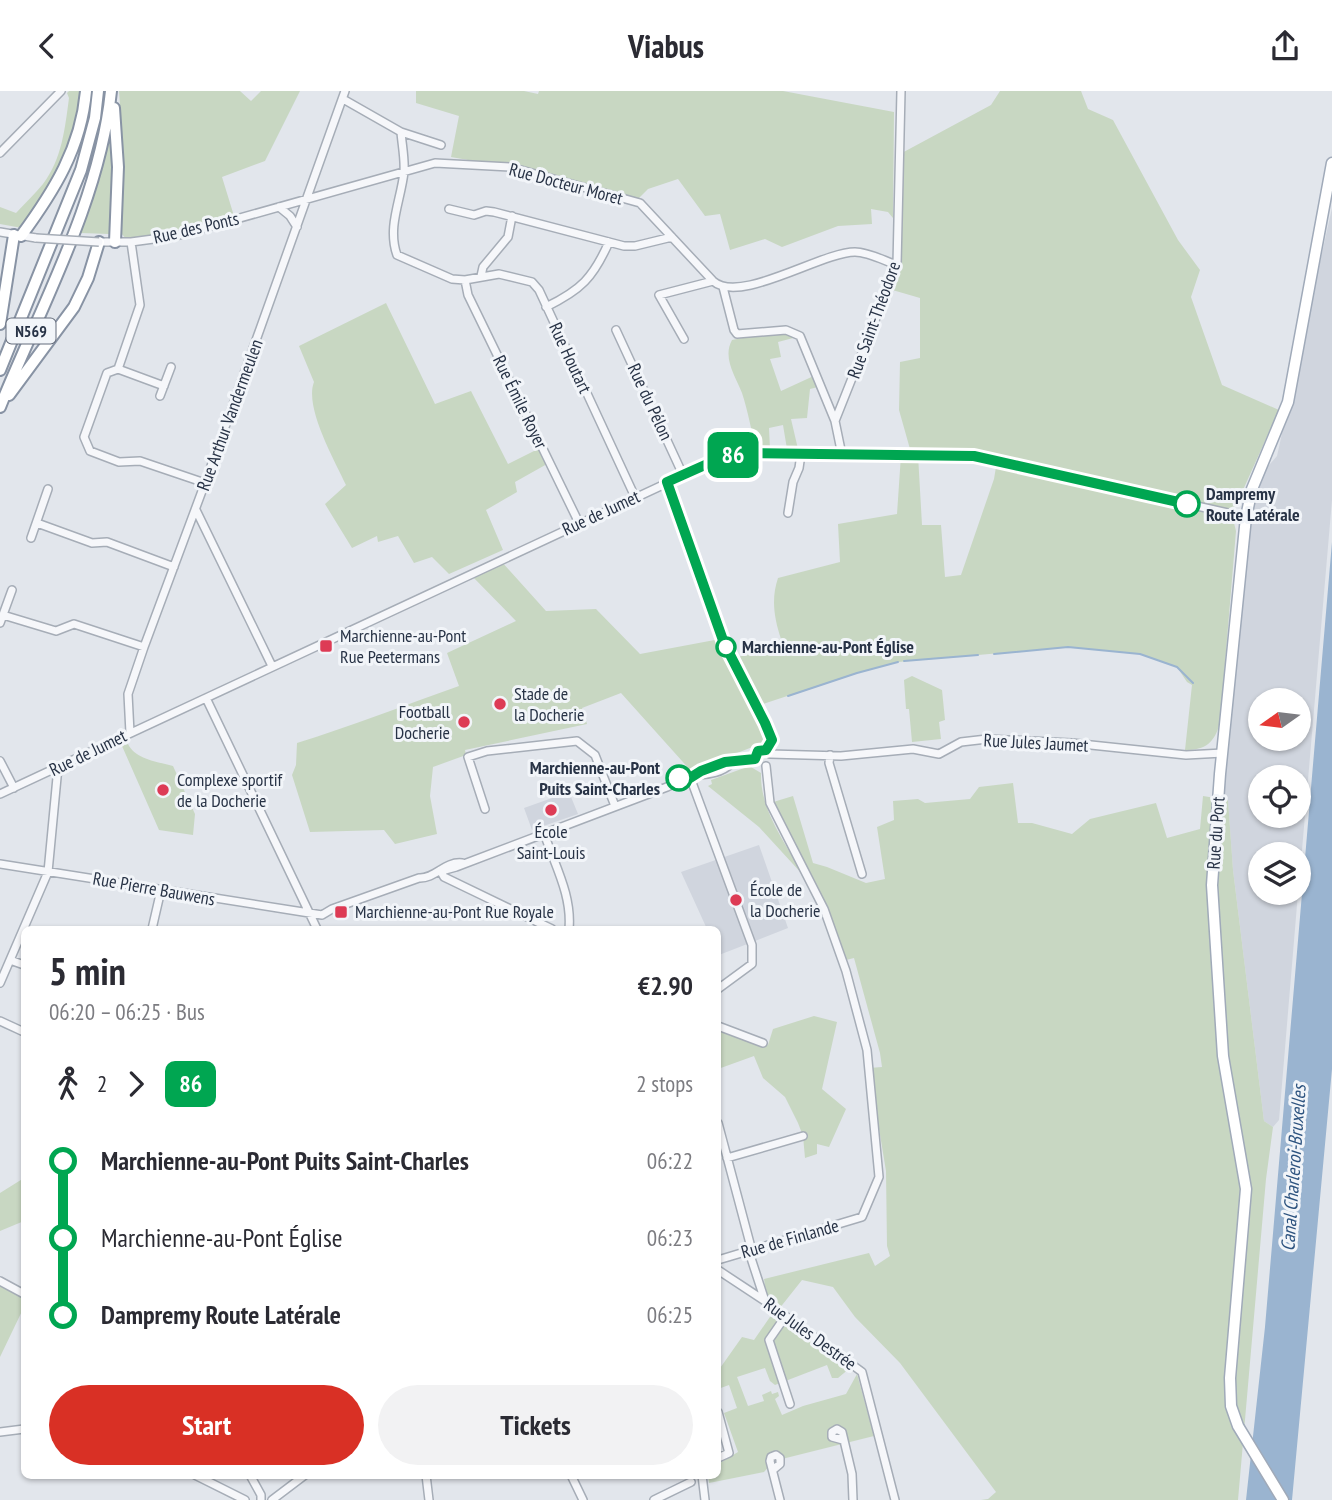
<!DOCTYPE html>
<html lang="en">
<head>
<meta charset="utf-8">
<style>
  body { margin:0; font-family:"PT Sans Narrow",sans-serif; background:#f2f2f3; color:#2b2b33; height:100vh; display:flex; flex-direction:column; font-size:26px; white-space:nowrap }
  * { box-sizing:border-box; margin:0 }
  p { font-size:23px; color:#7c7c81 }
  .icon { flex:none; width:38px; height:38px; fill:none; stroke:currentColor; stroke-width:2; stroke-linecap:round; stroke-linejoin:round }
  .map { position:relative; flex:1; overflow:hidden }
  .sheet { position:absolute; left:21px; top:835px; width:700px; height:553px; display:flex; flex-direction:column; background:#fff; border-radius:10px; box-shadow:0 2px 5px #0004 }
  .sheet>* { flex:none }
  .badge { padding:0 14px; border-radius:10px; font-size:24px; line-height:46px }
  .needle { width:46px; rotate:256deg }
  .fabs { position:absolute; left:1248px; top:597px; display:grid; gap:14px }
  .fabs a { display:grid; place-items:center; width:63px; height:63px; border-radius:50%; background:#fff; box-shadow:0 2px 5px #0004; font-size:35px }
  .map>.badge { position:absolute; translate:-50% -50%; box-shadow:0 0 0 4px #fff }
  .legs { display:flex; align-items:center; gap:10px; height:77px; padding:0 28px; font-size:23px }
  .legs p { margin-inline-start:auto }
  .headline { display:flex; align-items:center; justify-content:space-between; height:119px; padding:0 28px }
  h1 { font-size:38px; font-weight:700; line-height:52px }
  .cta { display:flex; gap:14px; margin-top:auto; padding:14px 28px }
  .cta a { flex:1; height:80px; border-radius:42px; background:#d93025; color:#fff; font-size:28px; font-weight:700; line-height:80px; text-align:center }
  .cta a+a { background:#f2f2f3; color:#2b2b33 }
  ul { padding:0 28px; list-style:none }
  li { display:flex; align-items:center; gap:24px; height:77px; font-size:26px }
  li i { display:grid; place-items:center; width:10px; height:100%; margin:0 9px; background:currentColor }
  li i::after { content:''; width:18px; height:18px; margin:-9px; border:5px solid; border-radius:50%; background:#fff }
  li p { margin-inline-start:auto }
  li:first-child i { background:linear-gradient(#0000 50%,currentColor 0) }
  li:last-child i { background:linear-gradient(currentColor 50%,#0000 0) }
  header { display:flex; justify-content:space-between; align-items:center; height:91px; padding:0 28px; background:#fff; font-size:32px; font-weight:700 }
  .map>svg:first-child { display:block }
</style>
</head>
<body>
<header><svg class="icon" aria-label="back" viewBox="0 0 24 24"><path d="M15 5l-7 7 7 7"/></svg>Viabus<svg class="icon" aria-label="share" viewBox="0 0 24 24"><path d="M12 15V3M7 8l5-5 5 5M5 13v7h14v-7"/></svg></header>
<div class="map">
<svg width="1332" height="1409" viewBox="0 0 1332 1409">
  <rect width="100%" height="100%" fill="#e2e6ec"/>
  <path fill="#d0d5de" fill-rule="evenodd" d="M1332 117V409L1299 794 1298 763H1260V802H1298L1279 1029 1273 1036 1264 1030 1233 779 1228 710 1221 708 1255 390 1277 365ZM1260 609H1298V648H1260ZM1260 686H1298V724H1260Z
    M569 701 578 723 532 739 524 717Z
    M759 754 788 837 719 864 718 838H707L681 781Z"/>
  <path fill="#c8d7c2" d="M69 0H84L74 51 51 97 22 137 0 133V116L16 122C25 112 35 103 43 93 62 68 65 37 69 7L67 2Z
    M119 0H240L251 10 261 0H300L265 70 222 86 234 125 160 143 127 149 121 142 124 71Z
    M416 0H524L538 3 539 0H783L894 21 893 127 888 121 871 118 872 133 838 135 782 156 765 148 730 159 720 123 705 125 678 88 648 98 637 109 508 76 451 66 459 25 416 12Z
    M1000 0H1081L1088 18 1113 29 1178 149 1200 179 1191 206 1222 294 1279 319 1234 419 1026 377 1233 428 1236 440 1220 632C1214 652 1206 659 1185 659L1192 594 1187 591 1177 576 1140 563 1068 556 898 571 857 582 763 613 753 607 739 566 781 548C774 527 771 508 778 487L840 471 838 433 897 423 901 364H918L922 434H941L945 486 961 484 994 388 997 370 910 358 899 319 900 271 920 267V207L889 198 899 133 900 63 991 14Z
    M115 31 112 132 109 143 81 142 101 81 109 44Z
    M386 212 435 313 471 300 508 373 538 358 547 373 515 391 517 401 486 419 503 459 449 483 432 466 414 472 398 445 378 451 377 445 352 457 325 413 346 394C335 370 304 316 314 291L299 255Z
    M778 240 797 246 778 251 781 266 770 268 781 300 818 283V296L810 298 807 327 791 328 798 358H787L783 334 769 337 770 358 756 357C751 339 748 320 742 302 736 286 722 267 732 249Z
    M500 469 546 520 596 518 640 563 720 548 760 634 765 651 691 680 621 602 582 617 587 633 465 659 466 664 433 676 430 705 437 743 395 753 384 739 310 741 292 684 296 674 297 652C352 635 405 614 459 595L447 562 516 530 470 483Z
    M912 585 942 599 945 629 939 631 941 648 912 651 909 618H906L904 589Z
    M128 653C135 668 158 671 173 675L195 723 193 744 159 739 122 655Z
    M747 676H751L761 682C760 720 786 752 803 784L759 736 708 695 712 693 711 689Z
    M1013 692 1018 732H1032L1072 743 1090 728 1156 712 1167 747 1200 738 1203 705 1228 709 1233 779 1264 1030 1273 1036 1266 1088 1238 1409H981L988 1408 996 1401 900 1272 855 1226 833 1196 802 1189 779 1218 767 1208 764 1188 869 1162 875 1175 890 1165 887 1155 886 1080 869 977 882 976 880 962 854 867 842 870 833 837 770 712 793 705 813 772 827 776 866 792 885 788 877 736 894 729 893 710 918 708 925 712 970 708 979 696Z
    M814 925 837 931 822 998 846 1018 829 1056 817 1053V1063L805 1067 803 1045 798 1032 785 1006 763 987 754 965 718 978V935L768 954 773 938Z
    M24 1087V1130L0 1140V1102Z
    M0 1193 24 1207V1216L0 1266Z
    M772 1223 850 1277 838 1287H832L827 1274 775 1294 770 1290 765 1277 737 1286 748 1315 764 1310 762 1304 771 1300 772 1303 778 1301 779 1305 775 1308 782 1324 803 1315 846 1303 857 1283 874 1345 774 1370 764 1381 709 1392 708 1384H718V1373L738 1361 724 1322 737 1317 729 1294 718 1298V1280L742 1246 754 1249Z"/>
  <path fill="#9ab4d0" d="M1332 451V978L1292 1409H1246L1265 1236Z"/>
  <g fill="none" stroke-linecap="round" stroke-linejoin="round">
    <path stroke="#9ab4d0" stroke-width="2" d="M994 563 1068 556 1140 563 1177 576 1193 592
      M904 570 978 564
      M788 605 857 582 898 571"/>
    <defs>
      <path id="minor" d="M343 8 401 41C402 54 405 68 404 81 401 109 387 136 397 164L452 188 465 189 499 183 532 191 539 199 635 406
        M401 41 441 54
        M0 62 61 0
        M279 116 290 125 297 136
        M449 118 474 124 486 120 494 121 624 155H635L672 146
        M0 141 36 147
        M99 151H131L176 145 435 72 510 76 640 112 713 190C740 214 821 161 855 161 868 161 885 170 897 174
        M481 185 483 176 508 146 512 125
        M465 189 468 204 579 432
        M723 196 734 239 737 243 786 239 800 245 835 330
        M546 216C581 199 593 187 609 151
        M616 239 683 384
        M684 248 659 204 713 190
        M118 278 140 214 131 151
        M164 295 118 278 107 282 84 346 90 360 119 371 140 370 205 392
        M160 305 171 276
        M842 364 835 330 897 174 901 0
        M667 391 724 552 765 632 772 649 766 659
        M196 419 272 575
        M788 422 793 391 799 377 801 363
        M37 432 92 452 107 451 174 476
        M31 447 48 398
        M3 524 56 540 74 533 144 556
        M0 532 12 499
        M206 607 317 838
        M130 642 128 603 144 556 205 392 345 0
        M770 663 841 665 913 658 939 663 961 651 987 648 1072 652 1186 664 1223 662
        M830 664 829 672 862 783
        M0 670 14 697
        M690 686 752 854V873L718 898
        M677 691 681 693C688 690 693 684 700 681 717 671 736 671 755 668
        M0 703 723 366 750 362 974 365 1246 426
        M485 718 468 666 487 660 577 650 595 664 615 715
        M544 742C555 775 572 804 569 838
        M0 773 322 824 332 818 419 787C435 788 445 770 462 772
        M440 779 444 786 552 838
        M445 779 456 776 667 696 677 691 679 687C697 682 716 687 732 672
        M152 838 161 799
        M10 869 24 874
        M0 892 48 781 58 676
        M0 930 24 941
        M718 935 763 952
        M718 1032 752 1160
        M727 1067 803 1045
        M749 1161 765 1210
        M718 1169 862 1126 879 1086 867 959 846 880 824 818 770 712 766 675
        M718 1179 765 1210 862 1281 895 1409
        M0 1190 24 1203
        M785 1226 769 1249 790 1313
        M718 1321 729 1362 718 1367
        M0 1341 24 1338
        M843 1349 832 1346V1341L837 1338 842 1341 852 1383 853 1409
        M774 1378 780 1373V1367L776 1364 771 1366 770 1370 780 1409
        M195 1384 245 1409
        M250 1384 261 1404V1409
        M426 1384 429 1409
        M571 1384 583 1409
        M702 1384 705 1409
        M272 1409 305 1384
        M654 1409 691 1391"/>
      <path id="major" d="M1283 1409 1238 1335 1231 1315 1230 1287 1246 1098 1223 965 1212 794 1220 683 1246 426 1252 398 1288 311 1332 72"/>
      <path id="highway" d="M114 17 118 76 115 151
        M21 145C54 100 81 57 86 0
        M0 233 14 144
        M0 279 81 79 95 27 98 0
        M9 304 74 216 88 187 99 151
        M0 316C41 215 100 109 111 0"/>
    </defs>
    <use href="#minor" stroke="#a6adb7" stroke-width="10"/>
    <use href="#major" stroke="#a0aab9" stroke-width="13"/>
    <use href="#highway" stroke="#8893a4" stroke-width="14"/>
    <use href="#minor" stroke="#f6f7fa" stroke-width="7"/>
    <use href="#major" stroke="#fff" stroke-width="10"/>
    <use href="#highway" stroke="#fff" stroke-width="10"/>
    <defs>
      <path id="minor-bridge" d="M36 147 99 151"/>
    </defs>
    <use href="#minor-bridge" stroke="#a6adb7" stroke-width="10" stroke-linecap="butt"/>
    <use href="#minor-bridge" stroke="#f6f7fa" stroke-width="7"/>
  </g>
  <g fill="none" stroke-linecap="round" stroke-linejoin="round">
    <defs>
      <path id="line-1" d="M679 687H690L701 680 725 671 755 668 758 660 766 659 772 649 765 632 724 552 667 391 723 366 750 362 974 365 1187 413"/>
    </defs>
    <use href="#line-1" stroke="#fff" stroke-width="16"/>
    <use href="#line-1" stroke="#00a651" stroke-width="10"/>
  </g>
  <g fill="#fff" stroke="#00a651" stroke-width="3.5">
    <circle cx="1187" cy="413" r="12"/>
    <circle cx="726" cy="556" r="9"/>
    <circle cx="679" cy="687" r="12"/>
  </g>
  <g fill="#dd3b55" stroke="#f2f5f9" stroke-width="2.5">
    <rect x="319" y="548" width="14" height="14" rx="3.5"/>
    <circle cx="500" cy="613" r="7"/>
    <circle cx="464" cy="631" r="7"/>
    <circle cx="163" cy="699" r="7"/>
    <circle cx="551" cy="719" r="7"/>
    <circle cx="736" cy="809" r="7"/>
    <rect x="334" y="814" width="14" height="14" rx="3.5"/>
  </g>
  <g text-anchor="middle" stroke-width="6" stroke-linejoin="round" paint-order="stroke">
    <rect fill="#f2f5f9" stroke="#656d7c" stroke-width="2" x="6.5" y="227.5" width="49" height="25" rx="5"/>
    <g font-size="16" font-weight="bold" fill="#283346">
      <text x="31" y="246">N569</text>
    </g>
    <g font-size="18" fill="#283346" stroke="#f2f5f9">
      <text transform="translate(566 93) rotate(15)" y="6">Rue Docteur Moret</text>
      <text transform="translate(196 137) rotate(-13)" y="6">Rue des Ponts</text>
      <text transform="translate(874 229) rotate(-70)" y="6">Rue Saint-Théodore</text>
      <text transform="translate(570 267) rotate(65)" y="6">Rue Houtart</text>
      <text transform="translate(520 311) rotate(64)" y="6">Rue Émile Royer</text>
      <text transform="translate(650 311) rotate(65)" y="6">Rue du Pélon</text>
      <text transform="translate(230 324) rotate(-70)" y="6">Rue Arthur Vandermeulen</text>
      <text transform="translate(601 422) rotate(-25)" y="6">Rue de Jumet</text>
      <text transform="translate(1036 652) rotate(3)" y="6">Rue Jules Jaumet</text>
      <text transform="translate(88 662) rotate(-26)" y="6">Rue de Jumet</text>
      <text transform="translate(1216 742) rotate(-86)" y="6">Rue du Port</text>
      <text transform="translate(154 798) rotate(10)" y="6">Rue Pierre Bauwens</text>
      <text transform="translate(790 1148) rotate(-16)" y="6">Rue de Finlande</text>
      <text transform="translate(810 1243) rotate(36)" y="6">Rue Jules Destrée</text>
    </g>
    <g font-size="18" font-weight="bold" fill="#283346" stroke="#f2f5f9" text-anchor="start">
      <text x="1206" y="409">Dampremy<tspan x="1206" dy="21">Route Latérale</tspan></text>
      <text x="742" y="562">Marchienne-au-Pont Église</text>
      <text x="660" y="683" text-anchor="end">Marchienne-au-Pont<tspan x="660" dy="21">Puits Saint-Charles</tspan></text>
    </g>
    <g font-size="18" fill="#283346" stroke="#f2f5f9" text-anchor="start">
      <text x="340" y="551">Marchienne-au-Pont<tspan x="340" dy="21">Rue Peetermans</tspan></text>
      <text x="514" y="609">Stade de<tspan x="514" dy="21">la Docherie</tspan></text>
      <text x="450" y="627" text-anchor="end">Football<tspan x="450" dy="21">Docherie</tspan></text>
      <text x="177" y="695">Complexe sportif<tspan x="177" dy="21">de la Docherie</tspan></text>
      <text x="551" y="747" text-anchor="middle">École<tspan x="551" dy="21">Saint-Louis</tspan></text>
      <text x="750" y="805">École de<tspan x="750" dy="21">la Docherie</tspan></text>
      <text x="355" y="827">Marchienne-au-Pont Rue Royale</text>
    </g>
    <g font-size="19" font-style="italic" fill="#2d537f" stroke="#f2f5f9">
      <text transform="translate(1293 1077) rotate(-86)" y="7">Canal Charleroi-Bruxelles</text>
    </g>
  </g>
</svg>
<div class="fabs">
<a><svg class="needle" viewBox="-14 -14 28 28"><path d="M0-13l5 13h-10z" fill="#e53935"/><path d="M0 13l5-13h-10z" fill="#7c7c81"/></svg></a>
<a><svg class="icon" aria-label="locate" viewBox="0 0 24 24"><circle cx="12" cy="12" r="6"/><path d="M12 2v4M12 18v4M2 12h4M18 12h4"/></svg></a>
<a><svg class="icon" aria-label="layers" viewBox="0 0 24 24"><path d="M12 4l9 5-9 5-9-5zM3 14l9 5 9-5"/></svg></a>
</div>
<b class="badge" style="left:733px;top:364px;background:#00a651;color:#fff">86</b>
<section class="sheet">
<div class="headline"><div><h1>5 min</h1><p>06:20 – 06:25 · Bus</p></div><b>€2.90</b></div>
<div class="legs"><svg class="icon" aria-label="walk" viewBox="0 0 24 24"><circle cx="13" cy="4" r="2"/><path d="M13 8l-2 6 4 7M11 14l-3 7M7 12l3-4h3l4 4"/></svg>2<svg class="icon" aria-label="forward" viewBox="0 0 24 24"><path d="M9 5l7 7-7 7"/></svg><b class="badge" style="background:#00a651;color:#fff">86</b><p>2 stops</p></div>
<ul>
<li><i style="color:#00a651"></i><b>Marchienne-au-Pont Puits Saint-Charles</b><p>06:22</p></li>
<li><i style="color:#00a651"></i><span>Marchienne-au-Pont Église</span><p>06:23</p></li>
<li><i style="color:#00a651"></i><b>Dampremy Route Latérale</b><p>06:25</p></li>
</ul>
<div class="cta"><a>Start</a><a>Tickets</a></div>
</section>
</div>
</body>
</html>
